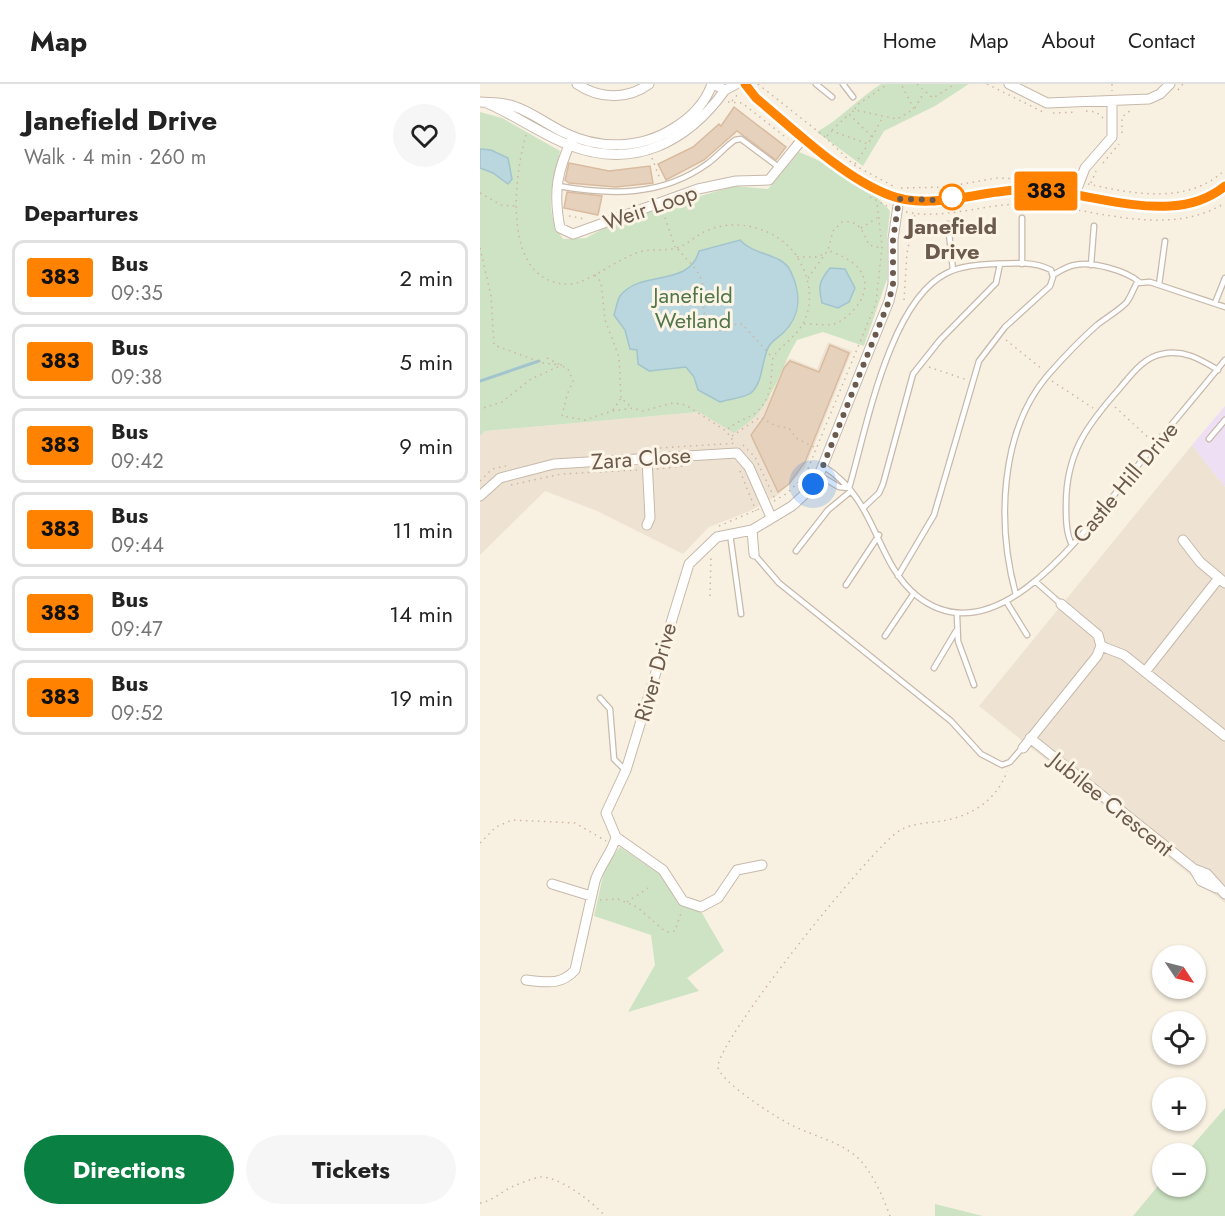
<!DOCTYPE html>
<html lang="en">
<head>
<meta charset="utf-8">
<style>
  body { margin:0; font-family:Jost,sans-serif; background:#f6f6f6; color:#222; height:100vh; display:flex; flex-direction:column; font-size:22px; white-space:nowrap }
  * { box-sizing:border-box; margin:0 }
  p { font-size:20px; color:#767676 }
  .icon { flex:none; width:33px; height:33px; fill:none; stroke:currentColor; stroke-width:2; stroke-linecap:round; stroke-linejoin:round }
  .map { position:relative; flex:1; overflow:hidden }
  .details { display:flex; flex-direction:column; background:#fff; width:480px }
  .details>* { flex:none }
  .badge { padding:0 12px; border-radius:4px; font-size:21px; line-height:39px }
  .needle { width:39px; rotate:125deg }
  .buttons { position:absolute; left:672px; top:861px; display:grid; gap:12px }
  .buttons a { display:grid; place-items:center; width:54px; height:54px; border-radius:50%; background:#fff; box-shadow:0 2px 4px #0004; font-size:30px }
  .you { position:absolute; width:30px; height:30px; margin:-15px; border:4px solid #fff; border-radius:50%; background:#1a73e8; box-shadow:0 0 0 9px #1a73e833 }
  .map>.badge { position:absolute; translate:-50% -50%; box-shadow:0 0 0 3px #fff }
  h2 { padding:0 24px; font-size:22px; line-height:54px }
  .round { display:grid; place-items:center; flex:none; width:63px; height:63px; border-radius:32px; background:#f6f6f6 }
  .head { display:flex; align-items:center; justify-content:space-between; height:102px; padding:0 24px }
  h1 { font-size:28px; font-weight:700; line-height:45px }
  .primary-button { display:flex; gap:12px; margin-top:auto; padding:12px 24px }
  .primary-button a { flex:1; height:69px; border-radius:36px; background:#0b8043; color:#fff; font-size:24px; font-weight:700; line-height:69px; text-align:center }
  .primary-button a+a { background:#f6f6f6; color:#222 }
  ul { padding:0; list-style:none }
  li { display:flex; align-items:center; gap:18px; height:75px; margin:0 12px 9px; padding:0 12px; border:3px solid #e0e0e0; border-radius:12px }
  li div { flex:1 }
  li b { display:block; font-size:22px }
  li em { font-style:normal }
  li .badge { min-width:66px; font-weight:700; text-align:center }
  header { display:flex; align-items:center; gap:36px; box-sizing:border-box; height:84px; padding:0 30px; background:#fff; border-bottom:2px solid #e0e0e0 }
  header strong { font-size:28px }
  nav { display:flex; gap:33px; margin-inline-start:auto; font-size:21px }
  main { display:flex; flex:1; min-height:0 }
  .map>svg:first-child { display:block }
</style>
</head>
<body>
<header>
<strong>Map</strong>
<nav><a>Home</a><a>Map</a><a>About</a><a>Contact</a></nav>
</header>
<main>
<section class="details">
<div class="head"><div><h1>Janefield Drive</h1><p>Walk · 4 min · 260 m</p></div><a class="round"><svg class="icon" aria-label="heart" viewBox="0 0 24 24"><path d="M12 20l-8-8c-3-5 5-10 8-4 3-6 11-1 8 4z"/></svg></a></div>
<h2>Departures</h2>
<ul>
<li><span class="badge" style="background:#ff8200;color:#111">383</span><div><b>Bus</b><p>09:35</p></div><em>2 min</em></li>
<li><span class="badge" style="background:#ff8200;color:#111">383</span><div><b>Bus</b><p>09:38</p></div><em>5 min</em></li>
<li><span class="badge" style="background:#ff8200;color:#111">383</span><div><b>Bus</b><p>09:42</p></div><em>9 min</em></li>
<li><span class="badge" style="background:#ff8200;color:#111">383</span><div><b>Bus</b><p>09:44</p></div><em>11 min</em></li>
<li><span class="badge" style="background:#ff8200;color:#111">383</span><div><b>Bus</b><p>09:47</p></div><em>14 min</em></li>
<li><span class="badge" style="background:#ff8200;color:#111">383</span><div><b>Bus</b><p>09:52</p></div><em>19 min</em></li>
</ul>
<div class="primary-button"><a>Directions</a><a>Tickets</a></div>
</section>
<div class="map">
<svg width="745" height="1132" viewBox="0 0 745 1132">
  <rect width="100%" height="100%" fill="#f8f1e2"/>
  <path fill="#eee3d2" d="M348 258 372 267 325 384 298 411 270 427 229 443 203 470 117 427 65 407 0 471V352L5 347 219 328 291 312 303 281 310 274 337 285Z
    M712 361 745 403V819L499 622Z"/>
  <path fill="#eedff4" d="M745 322V403L712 361Z"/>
  <path fill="#cde3c3" d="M401 0H489L455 22 404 47 383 82 337 48C360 35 378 15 401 0Z
    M0 28 22 34 80 67C73 100 62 125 83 155L106 154 126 143 178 124 255 102 288 105 319 68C353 82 386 99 410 127L407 153V195L384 262 343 248 317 256C303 279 296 307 279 328 273 336 262 343 254 349L219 328 5 347 0 352Z
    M140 763 181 791 201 819 222 829 244 867 207 894 219 907 148 928 175 881 171 851 114 832 125 783Z
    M745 1024V1132H653L682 1097V1102H716V1070L706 1069Z
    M455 1120 503 1132H455Z"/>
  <path fill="#bad6de" stroke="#a2c4ce" stroke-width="1.5" d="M0 65 11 66 28 74 32 95 28 100 13 89 0 84Z
    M260 156C274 172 301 169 310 186 321 208 322 231 303 249 299 253 292 257 289 262 281 276 284 297 271 309 264 314 249 315 240 318L218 306 214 293 206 283 169 287 158 280 157 266 150 265 145 246 134 231C136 225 137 217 140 212 161 185 209 204 219 167Z
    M350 184 365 185 375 204 369 218 358 224 342 219C338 203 339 197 350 184Z"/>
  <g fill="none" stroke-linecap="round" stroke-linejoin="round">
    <path stroke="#a2c4ce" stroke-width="3" d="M0 297 59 277"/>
  </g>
  <path fill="#e6d1bc" stroke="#d9bba0" stroke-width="1.5" d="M254 23 306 63 296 76 257 47 224 76 186 96 178 80 213 63 239 40 241 42Z
    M89 79 129 87 170 82 173 99 136 103 89 99 85 96Z
    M87 108 122 112 118 131 84 124Z
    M350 261 369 269 325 378 309 400 298 408 271 351 284 333 304 284 310 277 339 288Z"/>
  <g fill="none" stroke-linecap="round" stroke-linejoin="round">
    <defs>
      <path id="lane" d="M336 0 352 13
        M363 0 373 13
        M78 102C130 111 181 113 227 80 237 73 245 63 255 56L261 55 300 84
        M468 140 473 186
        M542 180V134
        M611 181 614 142
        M573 191C580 187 587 182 595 181 612 177 647 187 659 198
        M679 201 685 157
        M735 219 745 194
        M729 355 745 336
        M343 382C398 416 394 477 437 512 519 577 610 439 655 385 685 348 715 313 745 276
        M339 391 359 403 369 404
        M369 404C386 347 409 217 467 189 481 182 497 181 512 180 531 179 554 177 571 186L573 193 570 202 525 243 499 277 454 431 418 492
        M383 424 399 409 403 400 433 290 460 256 516 199 520 180
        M250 450 261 530
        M592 461C586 449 586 435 586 421 586 369 607 341 640 304 651 291 664 273 682 270 703 265 720 275 738 286
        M316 467 348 426 371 407
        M274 470 299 499 471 637 501 670 522 681 530 678 542 664
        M555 497 581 520
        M366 501 399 451
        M536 511C517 442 519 348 568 291 583 274 600 256 617 241 626 234 638 227 646 219 651 213 653 205 657 199L670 198 745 223
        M526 517 547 551
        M477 531 478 557 494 601
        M405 552 434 509
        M454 584 476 547
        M120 614 130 625 134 675 145 686"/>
      <path id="street" d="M97 0C119 15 147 16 169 0
        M233 0 245 6 256 0
        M265 0 276 14C315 46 362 93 409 111 450 127 498 107 540 106 591 104 639 125 690 122 710 121 728 114 745 102
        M529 0 567 19 669 15 680 10 690 0
        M0 18C12 19 24 18 36 23 53 29 68 41 85 49 120 66 161 65 194 44 212 33 225 20 232 0
        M7 19C35 31 61 50 89 61 153 86 207 59 245 6
        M93 53C77 86 73 108 80 144L93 150 218 105 256 97 289 96 324 53
        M595 110 605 84 632 53V17
        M167 375 170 434 167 441
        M0 412 20 394 74 380 257 369 269 383 291 433
        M272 446 312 422 326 409 339 391 409 217 413 200V155L419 115
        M703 456 720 478 745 499
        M581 520 618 551 621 562 644 571 745 652
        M665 588 739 494
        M550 654 714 785 727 790 745 810
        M543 664 617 572 621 562
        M136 753 126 729 146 686 209 480 237 453 272 446 274 470
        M136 753 183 786 203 817 221 823 238 814 257 786 282 781
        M714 785 721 797 736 804
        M72 800 111 812
        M46 896C65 898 81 902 95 886L115 797C120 781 132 769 136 753"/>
    </defs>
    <use href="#lane" stroke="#c7b9ab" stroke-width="7"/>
    <use href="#street" stroke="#c7b9ab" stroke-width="11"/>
    <path stroke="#cdb6a2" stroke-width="1.5" stroke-dasharray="1.5 4.5" stroke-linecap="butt" d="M278 0 345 53 374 81 413 102
      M437 0 453 14 475 0
      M507 0 563 28
      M632 0V7
      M698 6 703 0
      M252 17 258 10
      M248 18 262 19 308 55
      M435 24 444 8
      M375 25 377 21 408 0
      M606 27 616 28 623 34
      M573 29 596 28
      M352 46 368 31
      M642 49V33L651 26
      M46 51C33 96 21 205 94 200 117 193 136 176 159 168 172 164 187 168 199 163 208 160 214 153 222 149 253 132 296 143 316 171 331 194 336 224 318 247 310 257 300 263 293 273 290 294 294 315 274 330 264 336 255 338 246 347
      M347 52 352 47 388 60 392 53 369 30 375 26 417 35 434 25 421 0
      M392 53 403 33
      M172 74 180 95
      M623 79 639 60
      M375 80 387 62
      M611 99 616 87
      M608 100C654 110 707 121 745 86
      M421 104 464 103 517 94 589 97
      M0 109 21 121 35 122
      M390 113 407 122
      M183 128 195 163
      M426 128C464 136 503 120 541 120 607 120 683 157 745 119
      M89 132 105 135
      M381 144 397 134
      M0 164 11 212 14 261 63 279 82 281 51 295 22 318 0 325
      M198 165C206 176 216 182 221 195 231 220 211 232 243 248L258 239 262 240 292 273
      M317 173H336L344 170
      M115 191 121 198 125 236 139 273 141 314
      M328 194 348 166 353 147 362 138C379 135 383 148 389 161L401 164
      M424 216 427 169 435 130
      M324 240C334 239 347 243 357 239 379 227 398 199 373 179 366 173 356 170 348 166
      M526 256 562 285
      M67 274 88 285 93 297 87 311 82 332 105 336 132 327 153 324 163 327 193 319 206 321 246 347 255 359
      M449 283 487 296
      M572 297 613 324
      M635 323 671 356
      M133 326 141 314 151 323
      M252 352 280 333 296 342 309 344 316 354 336 364
      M263 361 275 373 295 415
      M162 365 258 359
      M177 385 205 382
      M260 387 276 427
      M0 397 12 385 26 382
      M31 401 81 390 157 386
      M294 417 306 410 325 392 396 219 402 163 397 119
      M239 442 279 425
      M230 512 231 473
      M0 759 16 743 32 736 95 739 126 757
      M120 816 138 815 157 823 186 848 195 847 202 826
      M147 818 168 804
      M0 1119C13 1117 22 1107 34 1102 41 1099 53 1094 61 1093 80 1093 113 1118 125 1132
      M410 1132C403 1113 392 1087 377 1073 356 1055 327 1051 304 1037 291 1030 239 996 238 983 237 957 391 764 419 747 432 739 448 739 462 737 492 732 517 716 527 687"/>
    <use href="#lane" stroke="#fff" stroke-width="4.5"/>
    <use href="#street" stroke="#fff" stroke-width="9"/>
  </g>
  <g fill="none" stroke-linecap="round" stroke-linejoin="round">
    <defs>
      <path id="line" d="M265 0 276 14C315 46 362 93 409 111 449 127 498 107 540 106 591 104 639 125 690 122 710 121 729 115 745 102"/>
    </defs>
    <use href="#line" stroke="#fff" stroke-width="14"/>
    <use href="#line" stroke="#ff8200" stroke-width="9"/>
    <path stroke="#6c5a4c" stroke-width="6" stroke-dasharray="0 10.8" d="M333 400 343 382 409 217 413 200V156L419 115 456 116 472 113"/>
  </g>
  <circle fill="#fff" stroke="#ff8200" stroke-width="3" cx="472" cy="113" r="12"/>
  <g text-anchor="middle" stroke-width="6" stroke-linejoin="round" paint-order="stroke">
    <g font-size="22" fill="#6c5a4c" stroke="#fcf5e7">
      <text transform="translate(170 123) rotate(-19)" y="8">Weir Loop</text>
      <text transform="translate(161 374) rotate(-4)" y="8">Zara Close</text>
      <text transform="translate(645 398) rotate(-50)" y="8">Castle Hill Drive</text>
      <text transform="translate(175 588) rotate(-74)" y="8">River Drive</text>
      <text transform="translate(632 720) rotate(39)" y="8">Jubilee Crescent</text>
    </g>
    <g font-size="22" font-weight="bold" fill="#6c5a4c" stroke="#fcf5e7">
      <text x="472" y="150">Janefield<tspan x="472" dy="25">Drive</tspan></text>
    </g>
    <g font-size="22" fill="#537649" stroke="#fcf5e7">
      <text x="213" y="219">Janefield<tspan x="213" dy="25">Wetland</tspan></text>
    </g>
  </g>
</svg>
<div class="buttons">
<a><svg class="needle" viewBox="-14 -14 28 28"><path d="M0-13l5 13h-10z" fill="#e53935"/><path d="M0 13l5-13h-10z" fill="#767676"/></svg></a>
<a><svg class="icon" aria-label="locate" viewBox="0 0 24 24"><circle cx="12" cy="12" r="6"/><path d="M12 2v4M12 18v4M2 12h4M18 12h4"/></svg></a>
<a>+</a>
<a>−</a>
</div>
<div class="you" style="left:333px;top:400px"></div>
<b class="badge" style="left:566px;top:107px;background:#ff8200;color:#111">383</b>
</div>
</main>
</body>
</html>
